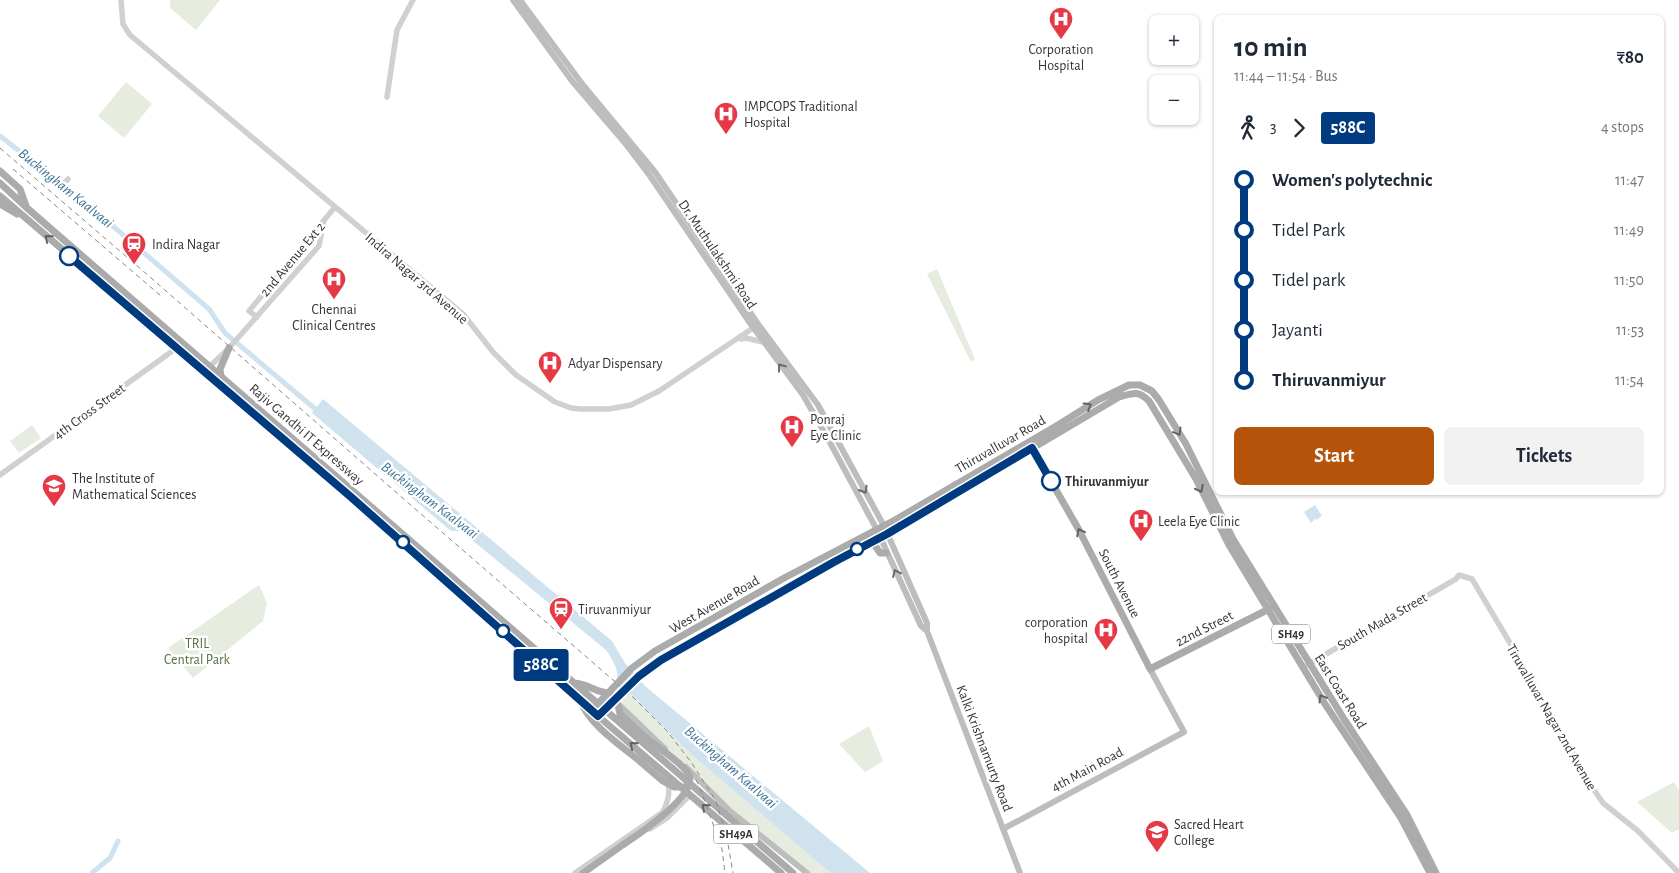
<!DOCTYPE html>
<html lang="en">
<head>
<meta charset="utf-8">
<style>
  body { margin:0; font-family:"Alegreya Sans",sans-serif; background:#f2f2f3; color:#1f2937; height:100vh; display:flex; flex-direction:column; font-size:19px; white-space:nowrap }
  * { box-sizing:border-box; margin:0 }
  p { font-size:16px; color:#747a83 }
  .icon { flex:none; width:28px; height:28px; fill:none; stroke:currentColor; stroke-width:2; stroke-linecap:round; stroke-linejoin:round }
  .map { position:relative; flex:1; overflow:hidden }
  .panel { position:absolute; left:1214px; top:15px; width:450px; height:480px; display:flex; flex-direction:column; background:#fff; border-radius:8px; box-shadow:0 1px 4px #0004 }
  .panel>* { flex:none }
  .badge { padding:0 10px; border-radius:4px; font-size:18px; line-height:32px }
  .fabs { position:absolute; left:1149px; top:15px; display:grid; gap:10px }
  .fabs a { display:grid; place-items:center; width:50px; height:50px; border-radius:8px; background:#fff; box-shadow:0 1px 4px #0004; font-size:25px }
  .map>.badge { position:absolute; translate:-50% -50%; box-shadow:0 0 0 2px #fff }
  .legs { display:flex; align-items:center; gap:8px; height:55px; padding:0 20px; font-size:16px }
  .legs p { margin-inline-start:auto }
  .head { display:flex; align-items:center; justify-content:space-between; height:85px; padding:0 20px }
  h1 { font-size:28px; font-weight:700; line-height:38px }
  .action { display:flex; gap:10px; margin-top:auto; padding:10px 20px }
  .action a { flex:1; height:58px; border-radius:8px; background:#b45309; color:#fff; font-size:20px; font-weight:700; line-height:58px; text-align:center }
  .action a+a { background:#f2f2f3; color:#1f2937 }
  ul { padding:0 20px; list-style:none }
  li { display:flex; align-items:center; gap:18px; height:50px; font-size:19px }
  li i { display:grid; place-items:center; width:8px; height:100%; margin:0 6px; background:currentColor }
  li i::after { content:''; width:12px; height:12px; margin:-6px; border:4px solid; border-radius:50%; background:#fff }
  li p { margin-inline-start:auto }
  li:first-child i { background:linear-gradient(#0000 50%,currentColor 0) }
  li:last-child i { background:linear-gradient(currentColor 50%,#0000 0) }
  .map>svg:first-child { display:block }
</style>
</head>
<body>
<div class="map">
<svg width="1679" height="873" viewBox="0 0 1679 873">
  <rect width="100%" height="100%" fill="#fff"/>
  <path fill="#e6ecdf" d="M170 0H220L196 30 170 8Z
    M126 82 152 104 124 138 98 116Z
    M937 269 975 359 971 362 927 274Z
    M32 425 41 438 19 453 10 441Z
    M259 585 267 603 263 621 193 678 168 648Z
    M629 692 692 755 832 873H811L721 800 661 746 621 705 622 701Z
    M869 726 883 761 865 772 839 744Z
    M1674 782 1679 790V829L1672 833 1637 802Z"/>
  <path fill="#cfe2ee" d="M323 399 612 641 625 663 645 686 870 873H831L692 755 617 680C619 669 612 659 606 650L461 531H451L312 413Z
    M1315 505 1322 516 1316 520 1315 518 1314 520 1311 523 1304 512Z"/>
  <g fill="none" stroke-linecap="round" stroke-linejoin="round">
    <path stroke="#cfe2ee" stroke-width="5" d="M0 136 92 208 209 309 225 333 320 413
      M92 873 110 858 118 841"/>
    <path stroke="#d0d0d0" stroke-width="5.5" d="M121 0 123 24 130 35 463 314 493 352 516 375 555 402 571 408 580 409H609L631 405 659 391 756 326
      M387 97 397 30 413 0
      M59 189 68 179
      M257 317 249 311 335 207
      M741 339 746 338 763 342
      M207 369 229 348 319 246 324 220
      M0 475 178 347
      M1307 665 1456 579 1459 575 1472 579 1526 670 1592 787 1603 803 1638 831 1679 873
      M650 829 667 818 690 795
      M575 873 663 812C668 801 670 794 668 782"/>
    <path stroke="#bdbdbd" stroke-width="6" d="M513 0 572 81 625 143 650 176 750 323 803 395 827 437 877 530 921 626 927 631
      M520 0 583 85 655 172 758 324 818 405 884 526 927 623V631L1020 873
      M618 704 665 749
      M686 767 730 811 807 873
      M1003 829 1184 732 1150 669"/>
    <path stroke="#ababab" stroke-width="7" d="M0 171 20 189 26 206
      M0 183 27 208 793 873
      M0 196 351 497 598 716 781 873
      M0 204 17 214
      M221 376 220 369 229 348
      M1032 448 1079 530 1150 669 1269 609
      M872 541 880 553H886
      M574 683C590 684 595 693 610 693
      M582 704C591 726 623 747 642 763
      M618 705 620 714 646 738
      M592 710 632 668 655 651 786 577 895 520 1058 425 1098 400 1129 385H1140L1152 391 1159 400 1186 444 1233 539 1344 719 1407 815 1436 873
      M598 716 639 676 661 660 834 562 887 534 1119 397C1133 393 1138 390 1149 401L1196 479 1229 545 1325 704 1401 818 1430 873
      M583 873 624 844"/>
    <path stroke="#888" stroke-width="1" stroke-dasharray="5 4" stroke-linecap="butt" d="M0 148 150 277 406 501 635 699 667 731 691 762 716 801 727 838 733 873
      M13 169 161 296
      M696 780 699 785 722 849 725 873"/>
    <path stroke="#ababab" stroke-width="7" d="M642 763 663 781 674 787H688
      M624 844C639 834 701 793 688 773 681 762 657 747 646 738"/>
  </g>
  <defs><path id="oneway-chevron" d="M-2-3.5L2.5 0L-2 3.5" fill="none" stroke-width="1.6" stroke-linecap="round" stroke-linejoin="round" transform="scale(1.25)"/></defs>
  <g stroke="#636363">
    <use href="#oneway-chevron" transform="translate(48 238) rotate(-140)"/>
    <use href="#oneway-chevron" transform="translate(1088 406) rotate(-32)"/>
    <use href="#oneway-chevron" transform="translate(1178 432) rotate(59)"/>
    <use href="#oneway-chevron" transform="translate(1200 489) rotate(63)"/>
    <use href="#oneway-chevron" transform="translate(1080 532) rotate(-118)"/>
    <use href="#oneway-chevron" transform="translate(1322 698) rotate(-121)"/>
    <use href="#oneway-chevron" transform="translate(633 745) rotate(-140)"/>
    <use href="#oneway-chevron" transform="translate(705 807) rotate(-139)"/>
  </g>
  <g stroke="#6a6a6a">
    <use href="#oneway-chevron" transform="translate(781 367) rotate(-127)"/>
    <use href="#oneway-chevron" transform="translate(864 490) rotate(60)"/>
    <use href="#oneway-chevron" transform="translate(896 573) rotate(-115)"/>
  </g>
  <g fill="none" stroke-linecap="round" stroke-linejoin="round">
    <defs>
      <path id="line-1" d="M69 256 351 497 598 716 639 676 661 660 834 562 887 534 1032 448 1051 481"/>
    </defs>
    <use href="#line-1" stroke="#fff" stroke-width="11"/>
    <use href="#line-1" stroke="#003b80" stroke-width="8"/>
  </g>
  <defs>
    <symbol id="hospital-pin" viewBox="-11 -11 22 30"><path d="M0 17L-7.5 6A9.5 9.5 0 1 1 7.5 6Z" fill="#e63946" stroke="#fff"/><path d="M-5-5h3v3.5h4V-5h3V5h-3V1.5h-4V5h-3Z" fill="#fff"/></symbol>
    <symbol id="station-pin" viewBox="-11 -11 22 30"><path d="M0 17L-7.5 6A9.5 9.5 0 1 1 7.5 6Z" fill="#e63946" stroke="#fff"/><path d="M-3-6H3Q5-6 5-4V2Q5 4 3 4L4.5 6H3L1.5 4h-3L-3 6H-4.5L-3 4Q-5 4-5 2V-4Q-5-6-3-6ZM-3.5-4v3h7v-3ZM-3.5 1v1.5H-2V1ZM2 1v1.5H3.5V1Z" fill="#fff"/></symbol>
    <symbol id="university-pin" viewBox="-11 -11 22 30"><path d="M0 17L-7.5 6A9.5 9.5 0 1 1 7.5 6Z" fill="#e63946" stroke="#fff"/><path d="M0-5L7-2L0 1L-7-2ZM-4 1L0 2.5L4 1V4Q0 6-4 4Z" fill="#fff"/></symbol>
  </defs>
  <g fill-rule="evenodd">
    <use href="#hospital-pin" x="1047" y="5" width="28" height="38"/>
    <use href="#hospital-pin" x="712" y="100" width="28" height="38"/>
    <use href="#station-pin" x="120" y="230" width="28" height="38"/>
    <use href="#hospital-pin" x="320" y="265" width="28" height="38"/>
    <use href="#hospital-pin" x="536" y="349" width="28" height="38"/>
    <use href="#hospital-pin" x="778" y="413" width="28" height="38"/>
    <use href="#university-pin" x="40" y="472" width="28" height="38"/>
    <use href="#hospital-pin" x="1127" y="507" width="28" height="38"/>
    <use href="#station-pin" x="547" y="595" width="28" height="38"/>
    <use href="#hospital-pin" x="1092" y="616" width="28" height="38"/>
    <use href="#university-pin" x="1143" y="818" width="28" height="38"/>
  </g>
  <g fill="#fff" stroke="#003b80" stroke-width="2.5">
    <circle cx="69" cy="256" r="9"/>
    <circle cx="1051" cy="481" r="9"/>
    <circle cx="403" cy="542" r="6"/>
    <circle cx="857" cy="549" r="6"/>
    <circle cx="503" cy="631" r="6"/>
  </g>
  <g text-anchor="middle" stroke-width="5" stroke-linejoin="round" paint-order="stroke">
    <g fill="#fff" stroke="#707070" stroke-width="1">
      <rect x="1272" y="624.5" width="38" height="19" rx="4"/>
      <rect x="713.5" y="824.5" width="45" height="19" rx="4"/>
    </g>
    <g font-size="12" font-weight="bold" fill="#333">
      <text x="1291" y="638">SH49</text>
      <text x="736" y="838">SH49A</text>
    </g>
    <g font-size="14" fill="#333" stroke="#fff" text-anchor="start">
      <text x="1061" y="54" text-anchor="middle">Corporation<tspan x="1061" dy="16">Hospital</tspan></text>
      <text x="744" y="111">IMPCOPS Traditional<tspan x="744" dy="16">Hospital</tspan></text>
      <text x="152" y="249">Indira Nagar</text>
      <text x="334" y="314" text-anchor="middle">Chennai<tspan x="334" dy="16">Clinical Centres</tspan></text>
      <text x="568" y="368">Adyar Dispensary</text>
      <text x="810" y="424">Ponraj<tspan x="810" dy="16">Eye Clinic</tspan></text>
      <text x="72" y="483">The Institute of<tspan x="72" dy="16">Mathematical Sciences</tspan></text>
      <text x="1158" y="526">Leela Eye Clinic</text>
      <text x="578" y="614">Tiruvanmiyur</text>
      <text x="1088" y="627" text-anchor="end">corporation<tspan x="1088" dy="16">hospital</tspan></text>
      <text x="1174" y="829">Sacred Heart<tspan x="1174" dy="16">College</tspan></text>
    </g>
    <g font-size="14" fill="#333" stroke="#fff">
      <text transform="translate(718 254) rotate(56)" y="5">Dr. Muthulakshmi Road</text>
      <text transform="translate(292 259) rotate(-50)" y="5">2nd Avenue Ext 2</text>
      <text transform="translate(417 278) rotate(41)" y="5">Indira Nagar 3rd Avenue</text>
      <text transform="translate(89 411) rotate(-36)" y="5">4th Cross Street</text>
      <text transform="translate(307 434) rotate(41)" y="5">Rajiv Gandhi IT Expressway</text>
      <text transform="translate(1000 444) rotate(-30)" y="5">Thiruvalluvar Road</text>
      <text transform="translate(1120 583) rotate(63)" y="5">South Avenue</text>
      <text transform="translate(714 604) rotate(-30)" y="5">West Avenue Road</text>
      <text transform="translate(1382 621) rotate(-30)" y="5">South Mada Street</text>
      <text transform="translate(1204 628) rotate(-27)" y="5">22nd Street</text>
      <text transform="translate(1341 691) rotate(58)" y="5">East Coast Road</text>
      <text transform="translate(1552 717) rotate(60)" y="5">Tiruvalluvar Nagar 2nd Avenue</text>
      <text transform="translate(985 748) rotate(69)" y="5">Kalki Krishnamurty Road</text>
      <text transform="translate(1087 769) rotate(-28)" y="5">4th Main Road</text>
    </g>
    <g font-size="14" font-weight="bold" fill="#333" stroke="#fff" text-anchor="start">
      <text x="1065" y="486">Thiruvanmiyur</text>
    </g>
    <g font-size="14" fill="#56703f" stroke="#fff">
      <text x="197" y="648">TRIL<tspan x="197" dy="16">Central Park</tspan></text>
    </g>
    <g font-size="15" font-style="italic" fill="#3f7597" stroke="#fff">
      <text transform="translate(66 188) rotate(39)" y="5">Buckingham Kaalvaai</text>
      <text transform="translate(430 500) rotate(37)" y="5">Buckingham Kaalvaai</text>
      <text transform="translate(731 767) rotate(41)" y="5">Buckingham Kaalvaai</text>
    </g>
  </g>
</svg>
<div class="fabs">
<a>+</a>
<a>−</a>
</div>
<b class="badge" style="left:541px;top:665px;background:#003b80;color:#fff">588C</b>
<section class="panel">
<div class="head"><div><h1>10 min</h1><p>11:44 – 11:54 · Bus</p></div><b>₹80</b></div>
<div class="legs"><svg class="icon" aria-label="walk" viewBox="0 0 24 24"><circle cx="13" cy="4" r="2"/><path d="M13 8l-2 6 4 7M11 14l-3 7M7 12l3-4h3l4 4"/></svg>3<svg class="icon" aria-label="forward" viewBox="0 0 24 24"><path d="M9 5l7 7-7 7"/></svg><b class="badge" style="background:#003b80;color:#fff">588C</b><p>4 stops</p></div>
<ul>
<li><i style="color:#003b80"></i><b>Women's polytechnic</b><p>11:47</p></li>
<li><i style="color:#003b80"></i><span>Tidel Park</span><p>11:49</p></li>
<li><i style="color:#003b80"></i><span>Tidel park</span><p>11:50</p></li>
<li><i style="color:#003b80"></i><span>Jayanti</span><p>11:53</p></li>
<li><i style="color:#003b80"></i><b>Thiruvanmiyur</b><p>11:54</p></li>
</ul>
<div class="action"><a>Start</a><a>Tickets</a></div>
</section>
</div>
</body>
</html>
